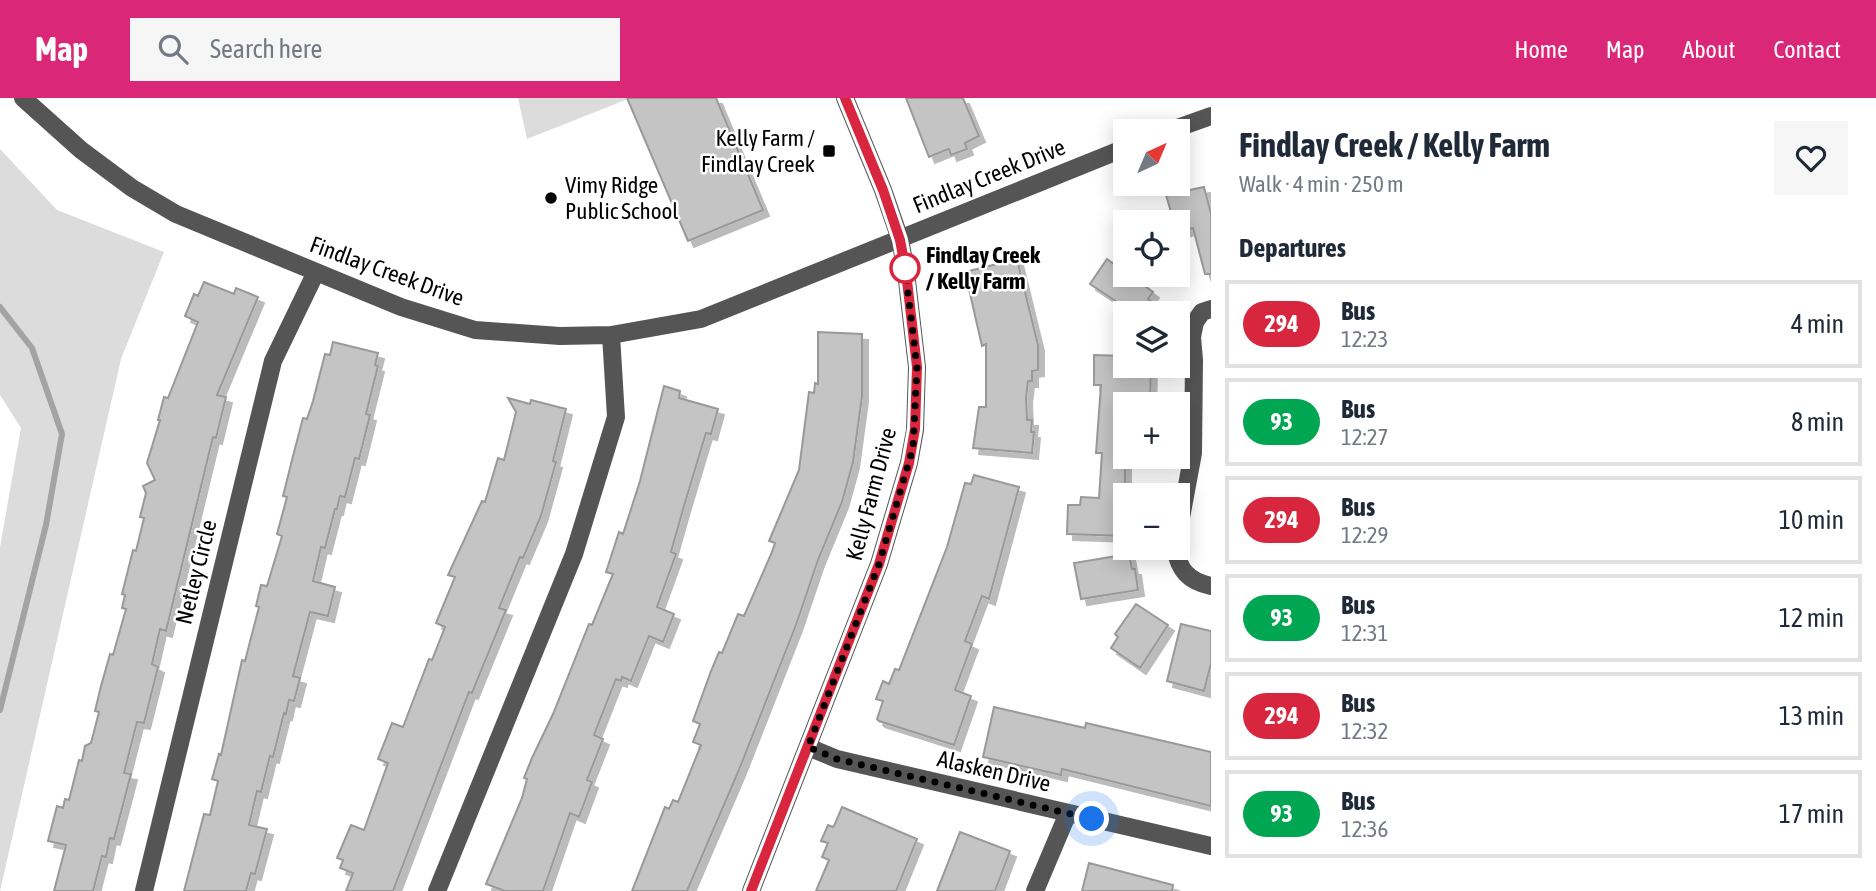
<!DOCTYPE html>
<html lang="en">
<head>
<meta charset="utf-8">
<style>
  body { margin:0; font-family:"Asap Condensed",sans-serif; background:#f6f6f7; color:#1f2937; height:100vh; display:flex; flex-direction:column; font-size:26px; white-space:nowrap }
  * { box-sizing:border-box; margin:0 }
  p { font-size:23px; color:#747a83 }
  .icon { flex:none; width:38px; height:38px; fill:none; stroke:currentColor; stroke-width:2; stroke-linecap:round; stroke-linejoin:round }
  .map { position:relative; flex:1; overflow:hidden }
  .drawer { display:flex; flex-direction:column; background:#fff; width:665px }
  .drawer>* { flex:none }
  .badge { padding:0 14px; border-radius:23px; font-size:24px; line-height:46px }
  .needle { width:46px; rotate:44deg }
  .controls { position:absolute; left:1113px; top:21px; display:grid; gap:14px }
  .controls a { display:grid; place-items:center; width:77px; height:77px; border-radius:0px; background:#fff; box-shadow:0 4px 18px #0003; font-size:35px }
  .you { position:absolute; width:35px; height:35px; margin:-18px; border:5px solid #fff; border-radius:50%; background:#1a73e8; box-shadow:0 0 0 10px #1a73e833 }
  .map>.badge { position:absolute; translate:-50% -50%; box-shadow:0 0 0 4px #fff }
  h2 { padding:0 28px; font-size:26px; line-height:63px }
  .round { display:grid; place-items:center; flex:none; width:74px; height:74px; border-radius:0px; background:#f6f6f7 }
  .headline { display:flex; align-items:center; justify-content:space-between; height:119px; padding:0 28px }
  h1 { font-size:33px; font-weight:700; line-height:52px }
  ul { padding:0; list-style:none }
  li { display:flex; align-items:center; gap:21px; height:88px; margin:0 14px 10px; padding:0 14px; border:4px solid #e0e1e3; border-radius:0px }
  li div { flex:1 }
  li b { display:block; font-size:26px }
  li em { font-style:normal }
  li .badge { min-width:77px; font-weight:700; text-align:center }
  header { display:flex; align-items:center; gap:42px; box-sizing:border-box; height:98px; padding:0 35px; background:#db2777; color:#fff }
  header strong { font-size:33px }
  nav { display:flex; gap:38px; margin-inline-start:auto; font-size:24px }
  .search { width:490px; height:63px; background:#f6f6f7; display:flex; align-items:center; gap:18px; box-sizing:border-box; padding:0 24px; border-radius:0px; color:#747a83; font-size:26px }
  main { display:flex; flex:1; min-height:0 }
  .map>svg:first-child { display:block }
</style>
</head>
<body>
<header>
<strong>Map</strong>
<div class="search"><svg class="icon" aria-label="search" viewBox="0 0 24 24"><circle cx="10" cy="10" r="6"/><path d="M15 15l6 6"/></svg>Search here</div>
<nav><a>Home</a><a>Map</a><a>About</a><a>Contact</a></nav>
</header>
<main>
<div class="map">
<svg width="1211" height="793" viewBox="0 0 1211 793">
  <defs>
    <filter id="shadow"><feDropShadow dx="6" dy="6" stdDeviation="0" flood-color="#0004"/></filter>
  </defs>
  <rect width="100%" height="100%" fill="#fff"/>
  <path fill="#dcdcdc" d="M518 0H627L628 1 527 41Z
    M0 51 57 112 164 154 121 261 0 793V449L21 330 0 297Z"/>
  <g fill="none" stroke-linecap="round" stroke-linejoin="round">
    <path stroke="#a3a3a3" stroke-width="6" d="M0 209 32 250 62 336 46 427 0 612"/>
  </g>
  <path fill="#c4c4c4" stroke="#999" stroke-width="2" filter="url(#shadow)" d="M627 0H716L763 112 688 143Z
    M906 0H963L979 38 965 45 967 51 951 57 949 51 946 52 929 59Z
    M1204 89 1211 116V176H1205L1193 130 1178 134V124H1174L1166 97Z
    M1017 161 1038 247V272L1032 273V283H1028L1026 300 1027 322H1032L1031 334H1034L1032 355 973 350 979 309H986V246L982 248 965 174Z
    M1107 161 1125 174V177H1130L1153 194 1148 201 1152 204 1144 215H1117L1123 208 1090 186Z
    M204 184 234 196 236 190 258 199 217 297 226 299 216 340 213 339 166 533 160 531 152 566 158 569 144 625 137 624 124 675 131 676 114 741 110 740 106 759 102 758 93 793H54L66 747 48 743 57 708 63 710 65 701 69 702 79 662 82 663 85 648 91 645 99 614 95 613 101 588 110 556 113 557 126 511 122 510 125 497 122 496 133 452 136 453 144 420 140 419 146 395 143 388 155 382 147 365 160 322H158L164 299 168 300 198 224 185 218 194 196 198 198Z
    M818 234 862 236V298L853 364 842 404 818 462 796 527 739 672 687 793H632L665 709 669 711 673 702 678 704 701 647 693 644 700 626 693 623 711 573 719 554 722 555 738 516 744 518 772 454 775 445 769 443 799 372 809 294 814 295 815 285 818 286Z
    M333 244 378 255 375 267 378 268 366 316 370 317 359 361 355 360 345 399 340 398 337 411H335L325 450 321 449 313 483 335 489 328 518 310 514 293 578 300 580 294 603 289 602 286 616 284 615 273 659 270 658 261 694 257 693 249 727 267 731 255 776 251 775 246 793H184L204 716 210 717 218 683 212 681 219 656 221 657 242 562 245 563 259 509 256 508 261 487 267 488 282 438 277 436 287 399 283 398 293 358 303 320 307 321 313 303 325 256 330 257Z
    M1094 257 1125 258V268H1151L1150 306H1125V438L1067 436 1068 407H1080L1081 399 1099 400 1102 355H1096L1101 287H1094Z
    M664 288 680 293 679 300 718 311 711 336 706 335 684 408 671 454 676 456 657 509 674 516 663 544 649 538 631 583 622 579 621 583 616 581 594 637 603 641 587 682 592 684 579 719 570 715 543 793H505L486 786 522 700 527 681 524 680 532 660 553 616 589 526 592 527 613 476 606 474 619 434 623 436 640 383Z
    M508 300 530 306 531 302 566 311 553 363 556 364 541 418 523 460 520 459 499 510 506 512 472 595 469 594 393 793H346L353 775 340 770 343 762 337 760 351 727 364 732 388 665 378 661 392 625 403 629 429 561 432 562 445 529 436 525 455 479 448 477 482 403 485 404 498 360 504 362 516 314Z
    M974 377 1019 389 989 501 982 498 965 543 972 546 955 592 971 598 954 647 879 623 877 621 883 603 876 601 883 583 889 586 895 571 899 572 947 449 965 385 971 386Z
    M1129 456 1132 471H1135L1138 492 1081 501 1074 465Z
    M1136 506 1168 527 1140 570 1111 550 1118 539 1115 536Z
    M1181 526 1211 533V565L1204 593 1167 583Z
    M994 609 1085 630 1086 625 1211 654V708L1062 671 1061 677 983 659Z
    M842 709 917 741 896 793H816L829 762 822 759 828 745 821 743 828 727 833 729 835 726Z
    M960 734 1010 753 995 793H937Z
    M1089 765 1173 787 1172 793H1082Z"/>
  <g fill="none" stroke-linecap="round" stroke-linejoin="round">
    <path stroke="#555" stroke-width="18" d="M23 0 81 52 132 90 176 116 401 209 475 232 560 238 611 237 701 221 1125 50
      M1169 33 1211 18
      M1178 436 1193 355 1194 262 1192 239 1195 224 1202 214 1211 211
      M1175 450C1179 472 1188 483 1211 488
      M808 649 837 661 1211 748
      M144 793 273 263 316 174
      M437 793 574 456 616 319 611 237
      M751 793 879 466 909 365 915 332 917 269 906 174 900 141 883 92 845 0
      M1035 793 1068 715"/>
  </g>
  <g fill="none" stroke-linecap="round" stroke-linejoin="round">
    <defs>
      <path id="line" d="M751 793 879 466 909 365 915 331 917 269 906 174 900 142 883 92 845 0"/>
    </defs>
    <use href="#line" stroke="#fff" stroke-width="16"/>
    <use href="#line" stroke="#d7263d" stroke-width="10"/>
    <path stroke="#000" stroke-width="7" stroke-dasharray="0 12.6" d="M905 170 917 269 913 350 879 466 808 649 837 661 1092 721"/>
  </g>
  <g fill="#000" stroke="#fff" stroke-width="2.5">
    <rect x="822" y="46" width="14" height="14" rx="3.5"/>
    <circle cx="551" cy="100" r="7"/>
  </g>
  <circle fill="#fff" stroke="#d7263d" stroke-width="3.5" cx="905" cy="170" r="14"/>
  <g text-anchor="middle" stroke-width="5" stroke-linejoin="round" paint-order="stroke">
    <g font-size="23" fill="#000" stroke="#fff" text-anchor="end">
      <text x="815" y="48">Kelly Farm /<tspan x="815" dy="26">Findlay Creek</tspan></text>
      <text x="565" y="95" text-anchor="start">Vimy Ridge<tspan x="565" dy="26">Public School</tspan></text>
    </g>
    <g font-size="23" fill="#000" stroke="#fff">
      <text transform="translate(989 78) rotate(-22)" y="8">Findlay Creek Drive</text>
      <text transform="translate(387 173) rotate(20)" y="8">Findlay Creek Drive</text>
      <text transform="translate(871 396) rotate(-75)" y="8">Kelly Farm Drive</text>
      <text transform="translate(196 474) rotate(-76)" y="8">Netley Circle</text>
      <text transform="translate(994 673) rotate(13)" y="8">Alasken Drive</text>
    </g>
    <g font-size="23" font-weight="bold" fill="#000" stroke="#fff" text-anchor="start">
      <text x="926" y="165">Findlay Creek<tspan x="926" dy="26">/ Kelly Farm</tspan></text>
    </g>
  </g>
</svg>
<div class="controls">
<a><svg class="needle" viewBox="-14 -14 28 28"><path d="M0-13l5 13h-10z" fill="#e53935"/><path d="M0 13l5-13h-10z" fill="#747a83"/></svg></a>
<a><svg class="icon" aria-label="locate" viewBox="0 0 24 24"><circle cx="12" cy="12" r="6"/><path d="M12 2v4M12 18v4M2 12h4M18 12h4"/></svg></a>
<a><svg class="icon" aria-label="layers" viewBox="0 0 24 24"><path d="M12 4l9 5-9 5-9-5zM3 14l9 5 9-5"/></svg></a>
<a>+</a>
<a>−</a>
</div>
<div class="you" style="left:1092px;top:721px"></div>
</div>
<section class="drawer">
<div class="headline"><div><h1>Findlay Creek / Kelly Farm</h1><p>Walk · 4 min · 250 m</p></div><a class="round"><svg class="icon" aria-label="heart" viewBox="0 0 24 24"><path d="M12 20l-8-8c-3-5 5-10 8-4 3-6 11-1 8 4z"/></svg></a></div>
<h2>Departures</h2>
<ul>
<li><span class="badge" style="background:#d7263d;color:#fff">294</span><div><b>Bus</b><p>12:23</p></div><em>4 min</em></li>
<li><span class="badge" style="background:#00a651;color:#fff">93</span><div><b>Bus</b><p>12:27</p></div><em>8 min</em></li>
<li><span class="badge" style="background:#d7263d;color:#fff">294</span><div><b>Bus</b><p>12:29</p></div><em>10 min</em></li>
<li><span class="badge" style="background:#00a651;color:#fff">93</span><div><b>Bus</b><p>12:31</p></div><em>12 min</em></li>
<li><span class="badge" style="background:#d7263d;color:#fff">294</span><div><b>Bus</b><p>12:32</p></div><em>13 min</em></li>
<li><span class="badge" style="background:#00a651;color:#fff">93</span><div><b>Bus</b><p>12:36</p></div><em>17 min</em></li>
</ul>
</section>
</main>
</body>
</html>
